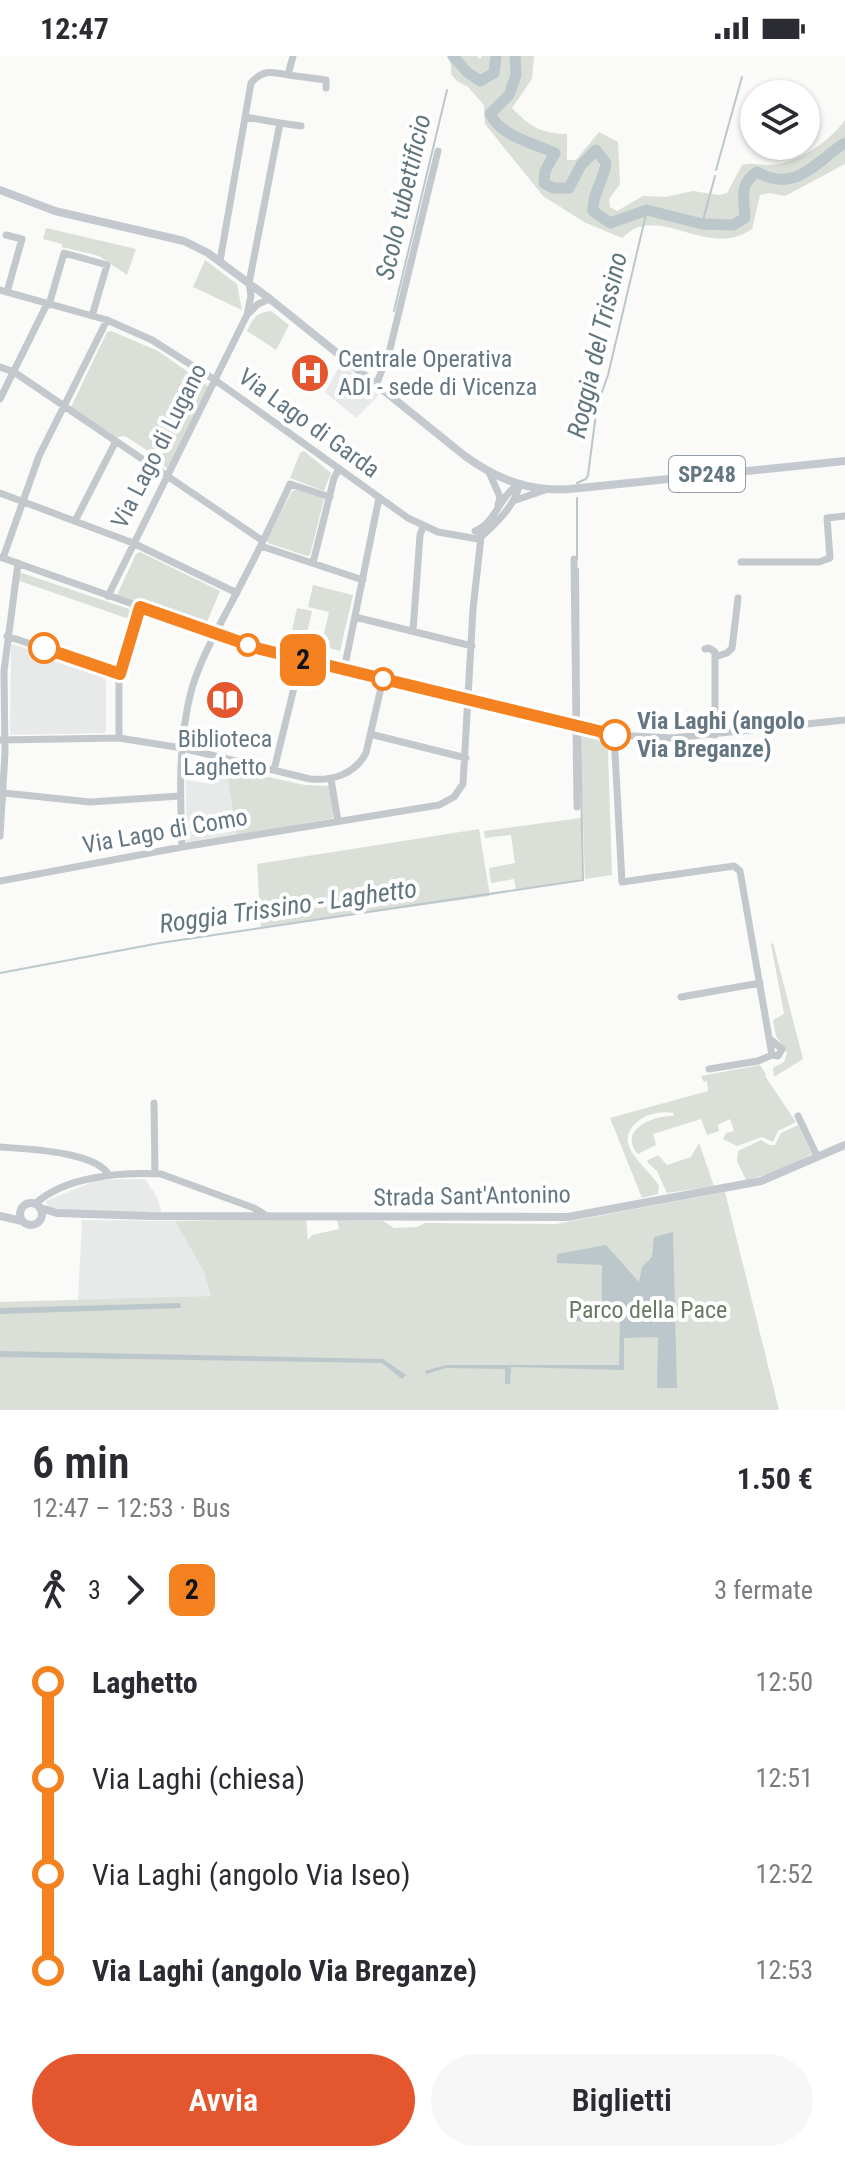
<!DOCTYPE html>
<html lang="it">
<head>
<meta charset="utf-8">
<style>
  body { margin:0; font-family:"Roboto Condensed",sans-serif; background:#f7f7f7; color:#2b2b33; height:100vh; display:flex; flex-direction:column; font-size:30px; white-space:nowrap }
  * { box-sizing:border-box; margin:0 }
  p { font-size:26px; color:#7c7c81 }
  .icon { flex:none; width:44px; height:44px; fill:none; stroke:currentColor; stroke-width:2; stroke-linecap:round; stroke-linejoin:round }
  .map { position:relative; height:1354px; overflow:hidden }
  .drawer { display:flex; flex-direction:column; background:#fff; flex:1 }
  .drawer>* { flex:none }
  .badge { padding:0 16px; border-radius:12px; font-size:28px; line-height:52px }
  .fabs { position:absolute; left:740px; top:24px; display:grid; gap:16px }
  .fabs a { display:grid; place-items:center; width:80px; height:80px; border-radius:50%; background:#fff; box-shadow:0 2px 6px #0004; font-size:40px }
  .map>.badge { position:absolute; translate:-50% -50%; box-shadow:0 0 0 4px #fff }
  .legs { display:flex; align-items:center; gap:12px; height:88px; padding:0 32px; font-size:26px }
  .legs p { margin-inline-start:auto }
  .headline { display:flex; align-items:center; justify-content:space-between; height:136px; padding:0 32px }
  h1 { font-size:44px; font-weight:600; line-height:60px }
  .primary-button { display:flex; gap:16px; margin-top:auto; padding:16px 32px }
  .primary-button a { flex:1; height:92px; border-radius:48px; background:#e4572e; color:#fff; font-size:32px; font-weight:600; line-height:92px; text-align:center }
  .primary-button a+a { background:#f7f7f7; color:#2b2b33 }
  ul { padding:0 32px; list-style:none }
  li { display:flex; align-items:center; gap:28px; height:96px; font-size:30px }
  li i { display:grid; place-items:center; width:12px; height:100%; margin:0 10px; background:currentColor }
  li i::after { content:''; width:20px; height:20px; margin:-10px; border:6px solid; border-radius:50%; background:#fff }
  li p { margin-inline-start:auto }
  li:first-child i { background:linear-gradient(#0000 50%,currentColor 0) }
  li:last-child i { background:linear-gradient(currentColor 50%,#0000 0) }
  .status { display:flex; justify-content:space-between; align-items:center; height:56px; padding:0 40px; background:#fff; direction:ltr }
  .status svg { height:22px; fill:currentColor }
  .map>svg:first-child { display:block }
</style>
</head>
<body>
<div class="status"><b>12:47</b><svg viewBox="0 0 49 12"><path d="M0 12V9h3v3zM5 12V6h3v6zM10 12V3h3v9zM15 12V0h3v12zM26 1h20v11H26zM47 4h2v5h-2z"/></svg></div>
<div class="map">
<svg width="845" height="1354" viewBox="0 0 845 1354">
  <rect width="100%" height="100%" fill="#fafaf8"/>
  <path fill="#e8e9e9" d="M341 307 379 339 356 362 325 336Z
    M13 588 106 620V675L103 677 10 679 11 590Z
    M208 709 226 712 237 780 186 789V724L207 727Z
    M145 1123 157 1141 162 1158 49 1154 46 1145 97 1124Z
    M82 1164 175 1165 204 1216 212 1240 78 1245Z"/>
  <path fill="#dadfd7" d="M447 0H477L480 3 482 0H534L532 23 512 52C530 71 540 77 567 78V104H576L599 76 618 86 620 128 609 143 610 151 617 155 643 140 665 141 693 135 719 139 727 137 742 109C751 106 758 109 768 109 796 109 829 86 845 64V108L785 140 769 137 760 139 752 173C713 200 674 161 639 171 633 172 627 178 622 182L584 166 543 140 485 68 484 49 468 31 457 25 451 18V8Z
    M46 172 136 193 127 219 99 200 62 191V188L43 183Z
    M205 204 237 228 242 254 193 231Z
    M271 255 289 269 276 294 247 275C253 262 256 257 271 255Z
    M111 275 158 295 208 330 167 413 156 400 125 380 116 381 71 351 107 276Z
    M304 395 331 417 324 435 290 422 300 397Z
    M298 433 324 443 310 499 307 500 268 487 267 484 292 435Z
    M140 496 220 535 206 568 204 569 117 539 136 498Z
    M19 516 129 553 134 556 132 564 17 524Z
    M313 529 353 539 340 595 321 590 329 556 308 551Z
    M297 552 312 555 306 582 291 579Z
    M580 678 595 680 608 694 612 819 585 823Z
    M226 712 305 729 331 730 334 762 237 780Z
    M581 762 582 823 516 834 514 823 491 827 489 812 515 807 511 779 485 782 484 775Z
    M479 773 490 840 261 871 257 808Z
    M773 887 803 1003 774 1021 773 1012 784 1006 787 997 776 980 773 964 784 958 771 888Z
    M760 1009 766 1018 765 1020 796 1066 778 1075 773 1086 762 1081 737 1090 723 1083 726 1077 734 1075 730 1063 718 1069 719 1075 707 1079 701 1063 653 1078 656 1089 638 1098C617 1074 654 1059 673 1060L674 1057C661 1055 648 1057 637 1066 610 1089 649 1111 659 1130L658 1138 642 1142 610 1062 708 1035 707 1025 704 1026 701 1020Z
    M798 1069 812 1098 773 1117 746 1124 737 1105 738 1095 761 1084 769 1089H775L781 1077Z
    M699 1087 714 1130 667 1137 657 1115 647 1106 648 1104 658 1099 667 1109 691 1101Z
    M725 1136 779 1354H0V1246L211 1240 204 1216 175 1165 306 1163 308 1184 312 1179 339 1173 337 1164 383 1165 394 1172 417 1171 425 1167 556 1168Z"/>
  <path fill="#bbc7cb" d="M673 1176 677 1332H657L658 1281 624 1282V1314L511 1311 510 1328H505V1313L446 1312 426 1318 425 1315 446 1309H619L620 1264 566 1265V1261H602V1209L557 1207V1198L606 1189 639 1226 642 1211 652 1201 654 1181Z
    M180 1247 181 1252 0 1258V1252Z
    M0 1295 383 1303 406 1319 402 1323 382 1307 0 1301Z"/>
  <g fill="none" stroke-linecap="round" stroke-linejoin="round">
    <path stroke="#bbc7cb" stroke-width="2" d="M716 114 742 21
      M702 168 715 120
      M394 255 447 34
      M577 427 586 423 588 419 597 350 608 319 647 154
      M577 442V503
      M578 513 579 659
      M0 917 160 887 583 824 580 679"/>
    <path stroke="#bbc7cb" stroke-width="11" d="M453 0 467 16 480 25 494 17 496 0
      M515 0 516 19 509 39 490 58C502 81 533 87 555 97L545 115 544 127 553 132H569L581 109 596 94 606 107C604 125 592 137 593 155L610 167 647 154 702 168 733 169 745 162C744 143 739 127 757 116 796 138 815 106 845 87"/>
    <path stroke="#c3c8cc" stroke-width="7" d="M288 19 326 24V32
      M280 67 301 70
      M6 179 22 183 7 236
      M220 205 251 27C263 13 272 16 288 19L293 0
      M0 234 107 264 152 284 215 324 408 462 438 476 478 483C492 472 518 447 519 428
      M49 249 64 197 107 209 92 260
      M248 258 258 248 270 243
      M0 311 14 316 263 485
      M376 329 389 297 438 95
      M0 343 47 248
      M489 416 500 441 498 449
      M0 437 133 487 237 537
      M513 445 545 434
      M75 465 116 385
      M475 475C496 467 499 440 519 428
      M261 490 363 524
      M0 501 260 593 614 679 672 682 845 664
      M3 502 39 400 107 264
      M574 503 577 751
      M741 506H819L830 502 827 462 845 460
      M313 507 334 422 339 413
      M108 540 247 259 251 240 249 227 280 67 245 61
      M355 561 472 590
      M413 575 420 479 423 471
      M7 580 120 618 140 551
      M705 593 709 592 715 596V679
      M715 601 727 597 732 592 738 542
      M344 614 379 442
      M119 623V682
      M370 678 466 702
      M614 679 622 826 734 810 740 815 772 999
      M0 684 119 682 182 692 310 723C333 725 355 718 366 697L383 623
      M274 714 301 603
      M331 723 338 765
      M4 737 90 746 180 740
      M0 780 5 697 4 615 18 507
      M182 791C180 738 178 683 192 632 203 596 222 566 239 532 257 498 274 463 290 428L330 441
      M0 825 182 791 439 749 454 741 463 728 473 553 481 481 477 474
      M681 941 760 927
      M709 1013 758 1005 772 999 778 1000 782 993 770 983
      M154 1047 155 1118
      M798 1060 817 1100
      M0 1091C26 1093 95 1095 109 1119
      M35 1148C65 1120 122 1116 161 1118L254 1152 264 1158"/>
    <path stroke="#c3c9ce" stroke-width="8" d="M0 134 55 155 184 185 208 197 270 243 465 400C498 424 530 436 570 433L845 405
      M20 1158a11 11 0 1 1 22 0a11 11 0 1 1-22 0Z
      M40 1152 57 1157 150 1160 568 1161 761 1125 845 1089
      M0 1160 22 1165"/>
  </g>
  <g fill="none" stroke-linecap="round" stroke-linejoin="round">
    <defs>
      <path id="line-1" d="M44 592 120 618 140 551 260 593 615 679"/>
    </defs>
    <use href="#line-1" stroke="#fff" stroke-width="18"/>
    <use href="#line-1" stroke="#f58220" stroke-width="12"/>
  </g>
  <defs>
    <symbol id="hospital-disc" viewBox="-11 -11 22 22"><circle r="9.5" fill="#e4572e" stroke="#fff"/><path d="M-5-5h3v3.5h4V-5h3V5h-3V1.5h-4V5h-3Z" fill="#fff"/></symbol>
    <symbol id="library-disc" viewBox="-11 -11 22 22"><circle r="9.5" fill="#e4572e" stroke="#fff"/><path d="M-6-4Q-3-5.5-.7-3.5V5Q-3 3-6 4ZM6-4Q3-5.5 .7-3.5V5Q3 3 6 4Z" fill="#fff"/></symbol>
  </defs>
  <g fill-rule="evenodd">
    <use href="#hospital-disc" x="288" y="295" width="44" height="44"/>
    <use href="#library-disc" x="203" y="622" width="44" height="44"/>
  </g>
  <g fill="#fff" stroke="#f58220" stroke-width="4">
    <circle cx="248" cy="589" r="10"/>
    <circle cx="44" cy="592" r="14"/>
    <circle cx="383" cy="623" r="10"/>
    <circle cx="615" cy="679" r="14"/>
  </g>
  <g text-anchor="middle" stroke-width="8" stroke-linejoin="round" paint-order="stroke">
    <rect fill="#fff" stroke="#939fa8" stroke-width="2" x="669" y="400" width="76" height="36" rx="6"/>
    <g font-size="22" font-weight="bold" fill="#657683">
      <text x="707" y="426">SP248</text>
    </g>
    <g font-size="24" fill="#657683" stroke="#fff" text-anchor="start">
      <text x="338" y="311">Centrale Operativa<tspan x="338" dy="28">ADI - sede di Vicenza</tspan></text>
      <text x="225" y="691" text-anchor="middle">Biblioteca<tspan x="225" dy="28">Laghetto</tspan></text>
    </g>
    <g font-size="24" fill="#657683" stroke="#fff">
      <text transform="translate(309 367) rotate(36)" y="8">Via Lago di Garda</text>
      <text transform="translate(159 390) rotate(-63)" y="8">Via Lago di Lugano</text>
      <text transform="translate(165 775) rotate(-10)" y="8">Via Lago di Como</text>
      <text transform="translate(472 1140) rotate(-1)" y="8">Strada Sant'Antonino</text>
    </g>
    <g font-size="24" font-weight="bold" fill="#657683" stroke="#fff" text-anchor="start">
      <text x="637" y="673">Via Laghi (angolo<tspan x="637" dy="28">Via Breganze)</tspan></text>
    </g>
    <g font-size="24" fill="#687a64" stroke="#fff">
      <text x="648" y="1262">Parco della Pace</text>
    </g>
    <g font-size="26" font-style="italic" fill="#60757c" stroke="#fff">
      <text transform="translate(403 141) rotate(-77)" y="9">Scolo tubettificio</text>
      <text transform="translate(597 289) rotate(-77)" y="9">Roggia del Trissino</text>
      <text transform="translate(288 850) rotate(-8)" y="9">Roggia Trissino - Laghetto</text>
    </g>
  </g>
</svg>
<div class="fabs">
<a><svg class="icon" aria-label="layers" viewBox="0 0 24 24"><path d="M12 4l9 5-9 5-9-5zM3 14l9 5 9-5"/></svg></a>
</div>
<b class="badge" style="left:303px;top:604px;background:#f58220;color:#111">2</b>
</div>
<section class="drawer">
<div class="headline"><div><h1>6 min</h1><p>12:47 – 12:53 · Bus</p></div><b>1.50 €</b></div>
<div class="legs"><svg class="icon" aria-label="walk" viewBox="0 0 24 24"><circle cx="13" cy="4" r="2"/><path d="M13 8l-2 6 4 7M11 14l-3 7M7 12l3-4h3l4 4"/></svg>3<svg class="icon" aria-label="forward" viewBox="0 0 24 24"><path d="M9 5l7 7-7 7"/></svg><b class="badge" style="background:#f58220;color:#111">2</b><p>3 fermate</p></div>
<ul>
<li><i style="color:#f58220"></i><b>Laghetto</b><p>12:50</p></li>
<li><i style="color:#f58220"></i><span>Via Laghi (chiesa)</span><p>12:51</p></li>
<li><i style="color:#f58220"></i><span>Via Laghi (angolo Via Iseo)</span><p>12:52</p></li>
<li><i style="color:#f58220"></i><b>Via Laghi (angolo Via Breganze)</b><p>12:53</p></li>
</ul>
<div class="primary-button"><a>Avvia</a><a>Biglietti</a></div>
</section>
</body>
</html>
